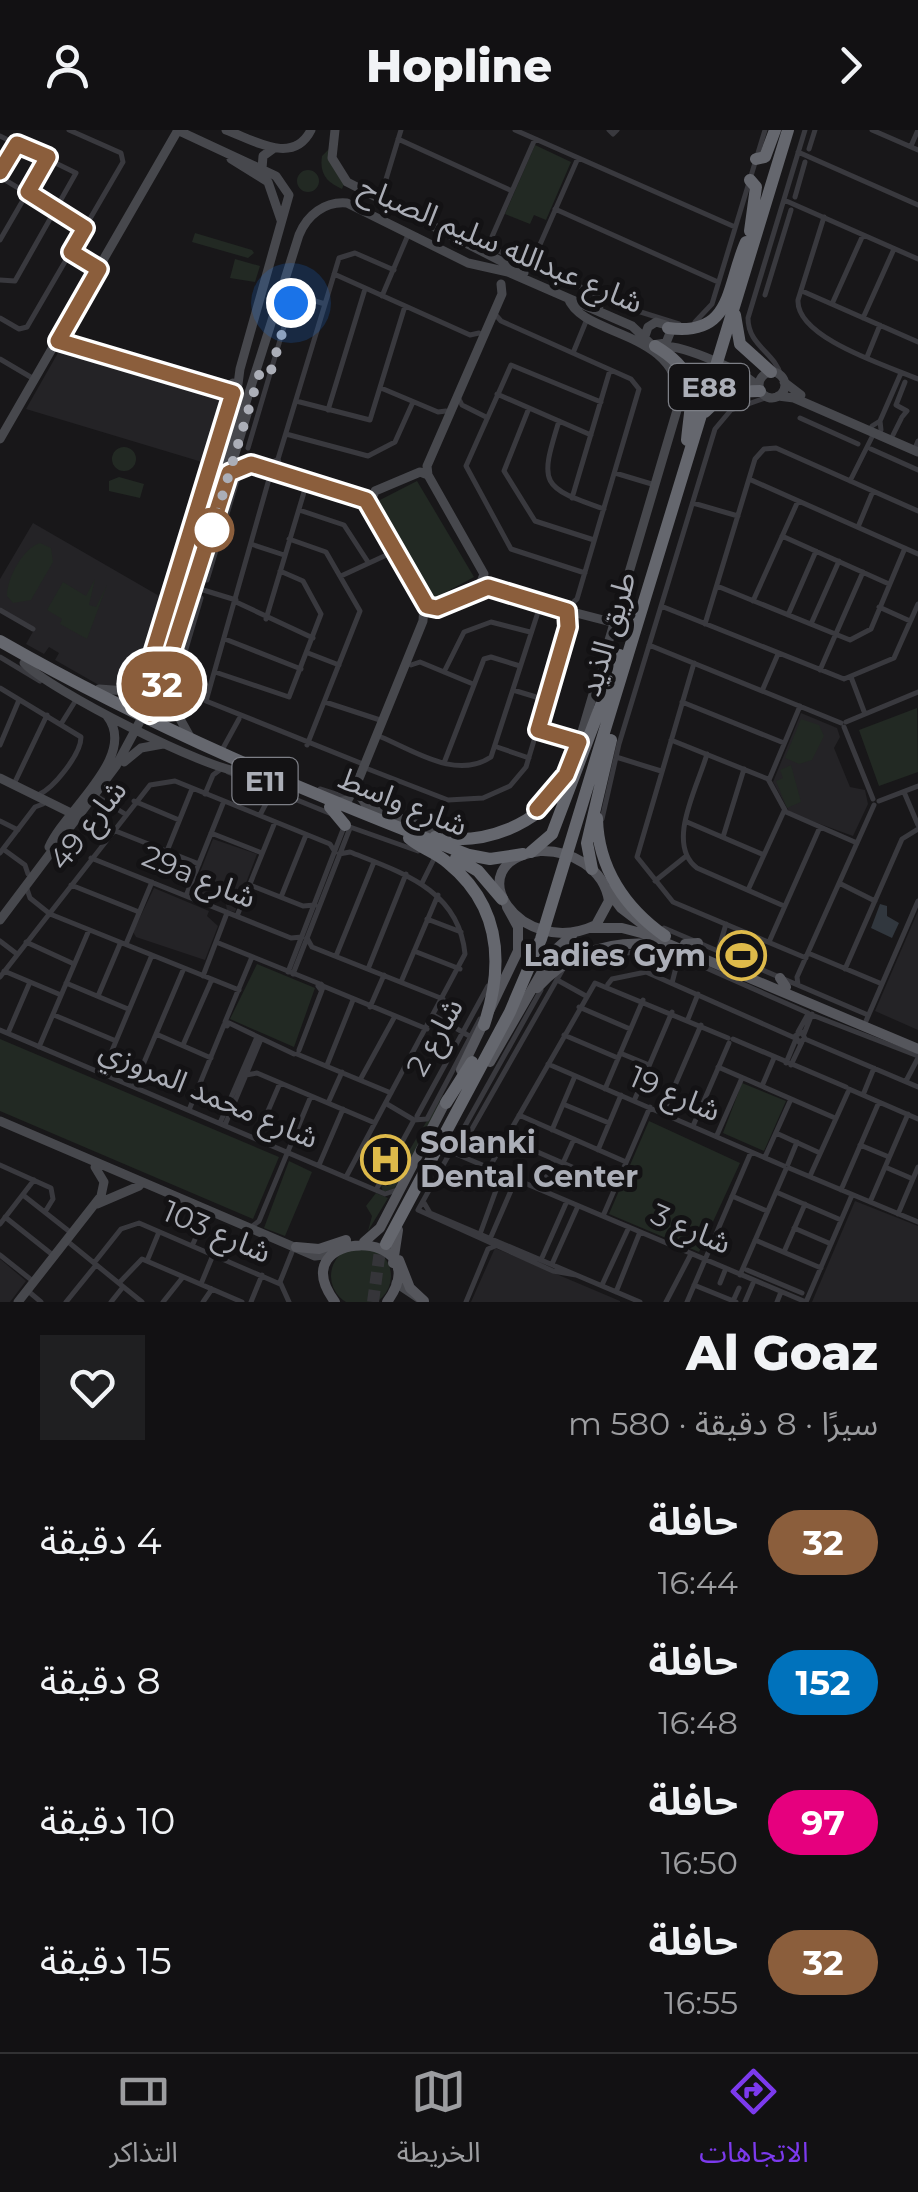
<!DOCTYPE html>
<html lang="ar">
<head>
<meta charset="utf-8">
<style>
  body { margin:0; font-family:Montserrat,"Noto Sans Arabic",sans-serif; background:#1f1f21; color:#f1f3f6; direction:rtl; height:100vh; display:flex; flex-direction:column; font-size:38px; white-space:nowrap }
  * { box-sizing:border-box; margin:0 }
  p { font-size:32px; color:#9c9da0 }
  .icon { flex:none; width:55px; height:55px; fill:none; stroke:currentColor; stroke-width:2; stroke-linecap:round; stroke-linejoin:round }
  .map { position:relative; height:1172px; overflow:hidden; direction:ltr }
  .details { display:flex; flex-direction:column; background:#121113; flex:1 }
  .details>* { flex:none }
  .badge { padding:0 20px; border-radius:32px; font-size:35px; line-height:65px }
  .you { position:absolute; width:50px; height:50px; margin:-25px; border:8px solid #fff; border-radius:50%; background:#1a73e8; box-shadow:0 0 0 15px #1a73e833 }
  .map>.badge { position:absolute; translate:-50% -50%; box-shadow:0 0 0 5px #fff }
  .round { display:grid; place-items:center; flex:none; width:105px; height:105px; border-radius:0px; background:#1f1f21 }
  .summary { display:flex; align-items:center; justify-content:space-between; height:170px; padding:0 40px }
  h1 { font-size:48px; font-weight:800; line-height:75px }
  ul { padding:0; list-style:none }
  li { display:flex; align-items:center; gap:30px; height:140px; padding:0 40px }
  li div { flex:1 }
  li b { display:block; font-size:38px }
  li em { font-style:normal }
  li .badge { min-width:110px; font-weight:700; text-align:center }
  header { display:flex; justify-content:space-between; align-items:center; height:130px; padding:0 40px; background:#121113; font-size:45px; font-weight:800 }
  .dock { display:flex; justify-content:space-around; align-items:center; height:140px; border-top:2px solid #313133; background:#121113; font-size:28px; color:#9c9da0 }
  .dock a { display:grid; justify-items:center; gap:5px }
  .dock .selected { color:#7c3aed }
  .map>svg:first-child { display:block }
</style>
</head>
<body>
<header><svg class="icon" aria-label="forward" viewBox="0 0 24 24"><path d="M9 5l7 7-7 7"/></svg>Hopline<svg class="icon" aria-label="person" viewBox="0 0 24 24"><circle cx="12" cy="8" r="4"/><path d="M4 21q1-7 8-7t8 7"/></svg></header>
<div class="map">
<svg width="918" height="1172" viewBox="0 0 918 1172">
  <rect width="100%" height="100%" fill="#181719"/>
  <path fill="#242326" d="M63 214 222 263 202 332 26 279Z
    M33 393 161 467 135 551 123 558H104L55 530 59 523 49 517 44 524 26 514 35 498 0 478V449Z
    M801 583 837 598 840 607 834 618 850 657 865 660 868 674 853 706 790 683 773 652Z
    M213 709 257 724 235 782 227 780 225 770 206 763 198 768 191 765Z
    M154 758 209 781 207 786 218 796 205 830 136 807 133 802Z
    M918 781V900L875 881Z
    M855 1071 918 1096V1172H812Z
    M495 1118 620 1171V1172H471Z
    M0 1129 26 1151 10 1172H0Z"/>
  <path fill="#222923" d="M535 15 571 32 546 90 534 85 530 94 505 84Z
    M329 19 344 54 342 59C328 53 319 45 322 26Z
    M297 51a11 11 0 1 1 22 0a11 11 0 1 1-22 0Z
    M195 103 252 120 254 123 248 128 192 112Z
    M235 129 260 136 255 152 230 148Z
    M112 329a12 12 0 1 1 24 0a12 12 0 1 1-24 0Z
    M119 347 144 354 140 368 109 361V351Z
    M417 351 474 447 433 469 378 371Z
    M40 413 51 418 53 432 31 470 13 473 7 466C7 448 23 418 40 413Z
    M95 449 89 475 96 477 107 455 87 509 60 494 62 489 47 480 63 452 86 466Z
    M917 578 918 642 879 656 859 600Z
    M801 589 819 595 824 606 812 630 799 634 785 628Z
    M791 635 801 672 787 678 776 651 783 648 780 640Z
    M257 834 315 858 294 917 230 889Z
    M0 909 279 1027 253 1089 0 981Z
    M742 953 786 971 764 1021 723 1003Z
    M444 962 423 1011 394 1059 383 1062 381 1055 388 1056Z
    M649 991 740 1033 699 1122 609 1084Z
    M289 1031 312 1042 285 1106 264 1098Z
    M376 1063 388 1068 368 1101 372 1086 366 1076Z
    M331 1146a30 30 0 1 1 60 0a30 30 0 1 1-60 0Z"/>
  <path fill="#31373e" d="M880 774 887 776V786L899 793 892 808 871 798Z"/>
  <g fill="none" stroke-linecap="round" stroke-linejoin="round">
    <path stroke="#353539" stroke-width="12" stroke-dasharray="12 6" stroke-linecap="butt" d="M373 1172 381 1113"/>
    <path stroke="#39393e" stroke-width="5" d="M515 0 735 97
      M609 0 613 4 617 0
      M872 0 918 20
      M0 6 76 43 15 151 0 150
      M398 9 512 61
      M911 16 918 0
      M809 19 815 0
      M798 22 918 75
      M0 42 16 14
      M0 47 85 98
      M795 67 805 32
      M380 69 401 0
      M784 70 918 129
      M555 79 718 152
      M824 87 798 170C796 208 888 236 918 249
      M0 110 48 27
      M487 116 631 179 679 194
      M487 118 535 9
      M71 122 98 138
      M531 135 578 28
      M334 144 470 205 479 203
      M802 161 918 212
      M765 165 791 80
      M283 166 292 164 325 174
      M382 166 408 105
      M832 174 863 105
      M494 183 501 191 631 249 639 259 577 469 569 476
      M0 188 19 199 27 197 123 32 121 23 69 0
      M863 188 894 119
      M695 192 712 174 765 0
      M58 211 232 263
      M573 223 587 189
      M867 227 880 195
      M0 229 34 249
      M781 246C775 222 748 216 748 188L805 0
      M381 258 438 282 446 281
      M497 264 591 305
      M458 267 462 275 486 287
      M296 271 370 290 405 176
      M529 278 504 341 535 391 594 410
      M328 280 365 159
      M902 287 907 281 896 275 905 252
      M800 288 858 314
      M559 291C539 355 541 357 604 379
      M872 296 880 291
      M881 300 880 291 901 243
      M286 304 368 326 395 312 413 272
      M893 305 901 289
      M916 316 918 311
      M248 318 291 173
      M871 319 918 340
      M270 334 278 329
      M281 338 278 329 339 128 355 123 394 140
      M271 342 206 571 363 634
      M615 343 655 355
      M749 349 918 424
      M850 351 873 305
      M572 368 610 240
      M693 373 738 386
      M299 380 344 395 368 432
      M213 395 223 398
      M858 397 873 361
      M782 406 889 454
      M289 409 326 422 360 481 307 615
      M254 415 284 425
      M585 443 511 419 466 336 511 235 601 272
      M341 446 393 422
      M207 450 240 341
      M717 456 850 510 871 499 905 418
      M193 462 200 459 236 470
      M753 471 798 371
      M236 472 313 508
      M661 476 844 549 894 528 918 474
      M879 477 910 491
      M0 480 33 499
      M788 485 816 421
      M266 489 305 359 312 352
      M705 494 755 329 764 319 776 318 918 381
      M811 494 839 431
      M225 509 301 539
      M649 515 841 593
      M308 523 339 535
      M0 527 40 551
      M694 533 637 727 673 772 806 828
      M411 535 420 532 473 554
      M820 540 863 442
      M215 542 289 567 321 484 303 451 280 441
      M444 542 464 502 491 492 530 502
      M851 547 865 584
      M0 558 81 607C81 624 54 658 38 665
      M513 560 546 570
      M762 561 778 524
      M173 563 201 468
      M325 572 380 590
      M682 572 784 613
      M846 592 918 562
      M61 594 76 570
      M844 597 873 669
      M538 599 578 612
      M381 607C415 621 456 650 491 627L540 476
      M671 610 768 649 786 682 857 713
      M0 615 19 570
      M497 617 529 628
      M222 620 239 589
      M707 624C698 656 665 714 697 738L784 776
      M616 627 661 641
      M444 633 484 529 491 527 520 536
      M368 639 448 670 483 668 510 656 526 637 568 497 576 485
      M228 642 329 683
      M769 650 800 576
      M14 654 47 585
      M320 659 348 668
      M904 662 918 695
      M205 664 213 645 221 639
      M98 667 125 684
      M134 671 179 690
      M879 671 918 656
      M260 685 272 662
      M602 689 619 614 715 299 731 280 768 267
      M0 691 18 700
      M687 692 764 725
      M350 697 418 721
      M113 700 199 734
      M211 703 262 723
      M723 707 744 639
      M3 719 25 735 28 744
      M167 721 192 659
      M0 723 35 677 43 674
      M339 724 350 722C403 743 459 760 465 824L346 1047
      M91 728 291 808 302 807
      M655 751 685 727
      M422 753 434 729
      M839 753 875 771
      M71 755 139 782
      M250 755 303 776 315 775
      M26 756 30 768 50 784 239 860
      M748 760 784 681
      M186 766 224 671
      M281 767 306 705
      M237 786 275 692
      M427 789 461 802
      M664 798 868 885
      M307 808 312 817 443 869
      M0 811 17 824
      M26 812 74 834
      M216 812 320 854
      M769 812 820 697
      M126 814 152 752
      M661 818 808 883
      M414 821 460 839
      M718 821 726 794
      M808 823 882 854
      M336 826 374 732
      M573 835 650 818
      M368 839 406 744
      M845 839 902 709 918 699
      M4 841 61 865
      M288 842 344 697
      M293 844 350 698
      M203 846 227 783
      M0 847 150 655 175 651 330 714 335 722
      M559 851 586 866
      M401 852 438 765
      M66 853 128 879
      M672 853 679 826
      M321 854 324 857 321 860 318 856Z
      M608 854 612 849 646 842 795 908
      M798 855 797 847 874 675
      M323 856 427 899
      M541 860 418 1080 553 1141 576 1145
      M98 866 120 814
      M370 877 384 845
      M579 877 630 899
      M54 885 116 911
      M812 885 918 926
      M435 886 471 907
      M688 889 698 864
      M866 891 918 771
      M225 892 252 827
      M229 893 224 895 227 896 229 893 294 924
      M0 900 385 1064 397 1060
      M798 902 808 884
      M802 902 805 909 799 912 795 906Z
      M8 903 30 852
      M156 904 211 928
      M804 904 812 884
      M564 905 618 928
      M733 909 846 957
      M805 909 918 957
      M183 915 212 849
      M39 917 89 800
      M299 920 322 860
      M620 923 649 935
      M297 924 391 963
      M786 933 796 909
      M548 934 784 1036
      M327 935 353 870
      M791 935 802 912
      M718 937 835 988
      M103 942 152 825
      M246 945 257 943 375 993
      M360 950 395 886
      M906 951 918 928
      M134 956 184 838
      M762 956 774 928
      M605 959 643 870
      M849 959 918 989
      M863 965 874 938
      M634 971 672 882
      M328 973 342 942
      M387 974 414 990
      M563 974 609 993
      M189 980 224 895
      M663 983 701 895
      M519 985 626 1032
      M417 986 488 856
      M414 990 427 989 480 889
      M220 993 257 907
      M225 995 261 909
      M693 996 729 913
      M552 1000 575 946
      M776 1003 820 1023
      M717 1005 742 948
      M505 1008 616 1056
      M256 1009 280 953
      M464 1013 563 839
      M860 1015 889 1027
      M598 1020 621 965
      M449 1021 806 1172
      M765 1027 791 969
      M563 1033 574 1009
      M788 1034 797 1012
      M0 1035 51 1058 53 1069 45 1082
      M319 1035 343 979
      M885 1037 913 1049
      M489 1038 595 853 728 908
      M789 1038 918 1092
      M810 1046 848 962
      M541 1059 554 1029
      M376 1060 414 990
      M841 1060 879 972
      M776 1062 841 1090
      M23 1065 70 1102
      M732 1066 767 1081
      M423 1071 430 1083 640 1172
      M870 1072 908 984
      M898 1084 918 1037
      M603 1086 650 977
      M5 1087 54 1126
      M0 1094 34 1050
      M250 1098 259 1091 311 966
      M794 1098 831 1114
      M480 1104 499 1052 506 1045
      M490 1109 516 1049
      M755 1110 821 1138
      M67 1111 142 1172
      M192 1116 206 1085
      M784 1122 805 1074
      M0 1125 34 1152
      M541 1130 567 1071
      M147 1131 159 1102
      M94 1133 121 1099 139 1093 280 1154
      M552 1134 578 1076
      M747 1140 802 1163
      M740 1145 786 1039
      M119 1153 142 1129 242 1172
      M720 1153 726 1138
      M201 1154 213 1125
      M602 1155 629 1097
      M694 1155 736 1172
      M28 1161 41 1172
      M616 1162 640 1102
      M733 1171 739 1158
      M66 1172 96 1135
      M111 1172 123 1157
      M163 1172 183 1147
      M203 1172 212 1159
      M251 1172 262 1145
      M289 1172 280 1152 292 1122
      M466 1172 488 1119 495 1116
      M666 1172 691 1124
      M687 1172 751 1022
      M745 1172 754 1151
      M777 1172 781 1162
      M806 1172 852 1065"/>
    <path stroke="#47484d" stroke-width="9" d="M177 0 276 46 289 65 240 239 233 292
      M226 0C254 10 293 36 311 0
      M335 0 332 28 347 52 524 143
      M231 29 268 52 281 90
      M262 39 263 26 274 18
      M597 165 599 176
      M663 216C684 216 746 241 759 258
      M759 255a13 13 0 1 1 26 0a13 13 0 1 1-26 0Z
      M784 252 801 265
      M778 266 794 268 918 322
      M0 309 178 0
      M234 327 247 284
      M420 342 428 345 484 444 479 458 437 478 424 474 370 374 375 361Z
      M229 343 249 334 356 365 370 374
      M428 345 427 336 502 164 501 154
      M479 458 615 493
      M178 474 215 350
      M176 518 191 466
      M24 533C48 559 210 642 243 642
      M170 537 165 562 189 605
      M153 541 135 574 155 583 159 562
      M99 559 126 561 147 542 233 253
      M124 632 141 618 163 614
      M0 648 71 683
      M561 653 573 632 680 270C676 198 583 208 568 168
      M358 663 366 675 443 704
      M339 672 348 670 358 651 423 491 424 474
      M49 717C64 681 139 626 107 586
      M0 790 116 636 152 569 299 105C307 85 325 71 347 73L468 133 508 142 632 196 652 215 666 213 670 203 666 195 656 192 648 197 645 206
      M0 991 315 1126 333 1124
      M97 1074 139 1056
      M396 1153 420 1169
      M18 1172 101 1066 104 1052 95 1037"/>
    <path stroke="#55565c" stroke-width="10" d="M540 721C571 720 604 738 609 771L596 795C520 831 454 732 540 721Z
      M606 758 621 778 650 800
      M590 798H622L645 804 918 919
      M685 814 698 813
      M780 848 786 857
      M537 858C570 822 613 809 661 815
      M490 932 554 821 573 804
      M461 940 518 821V797L507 777
      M364 1112 380 1098 447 969
      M296 1117 319 1119 346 1110
      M399 1130 410 1158 424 1171
      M393 1133 398 1100
      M335 1172C279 1097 442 1096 387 1172"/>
    <path stroke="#65676e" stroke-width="12" d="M756 29 765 27 775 0
      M750 50 756 57 750 101
      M735 185 740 214 771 242
      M668 198C733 207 726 157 746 112
      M655 216C702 244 691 266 687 310
      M705 282 726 262 760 261
      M0 511C150 597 308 663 469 725L490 729 523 724
      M330 677 345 695
      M597 688C598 738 625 778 665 806
      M435 707C486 716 536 695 566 653
      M409 708C420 718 436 722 448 733 501 776 504 835 484 895
      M531 722 552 704 620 525
      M456 728 478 741 502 769
      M592 739 587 713 611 610
      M446 973 472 932
      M386 1114 510 882 541 809 788 0"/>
  </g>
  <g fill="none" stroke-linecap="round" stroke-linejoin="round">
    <defs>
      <path id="line" d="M0 42 17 14 48 27 28 62 85 98 71 122 99 139 58 211 233 263 151 530 154 538 148 556 135 569 136 576 150 584 158 579 159 562 229 343 251 334 366 370 427 476 437 478 488 457 567 481 568 497 538 600 579 612 566 645 537 679"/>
    </defs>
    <use href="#line" stroke="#fff" stroke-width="22"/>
    <use href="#line" stroke="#8b5e3c" stroke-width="15"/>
    <path stroke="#abaeb7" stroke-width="10" stroke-dasharray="0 18" d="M212 400 260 242 270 244 291 173"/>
  </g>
  <defs>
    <symbol id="stadium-ring" viewBox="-11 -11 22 22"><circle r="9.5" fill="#131214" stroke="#deba4a" stroke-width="1.5"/><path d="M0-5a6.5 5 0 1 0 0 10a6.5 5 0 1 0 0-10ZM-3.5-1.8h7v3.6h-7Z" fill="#deba4a"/></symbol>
    <symbol id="hospital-ring" viewBox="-11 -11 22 22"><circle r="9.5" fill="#131214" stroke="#deba4a" stroke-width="1.5"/><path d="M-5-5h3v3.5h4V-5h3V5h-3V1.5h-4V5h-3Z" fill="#deba4a"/></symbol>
  </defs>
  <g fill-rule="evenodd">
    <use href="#stadium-ring" x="714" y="798" width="55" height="55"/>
    <use href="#hospital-ring" x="358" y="1002" width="55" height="55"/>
  </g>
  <circle fill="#fff" stroke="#8b5e3c" stroke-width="5" cx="212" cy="400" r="20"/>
  <g text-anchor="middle" stroke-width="10" stroke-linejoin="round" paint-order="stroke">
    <g fill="#131214" stroke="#7d7f86" stroke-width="2.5">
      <rect x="669" y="234" width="80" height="46" rx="8"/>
      <rect x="232.5" y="628" width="65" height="46" rx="8"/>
    </g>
    <g font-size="28" font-weight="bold" fill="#abaeb7">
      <text x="709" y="267">E88</text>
      <text x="265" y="661">E11</text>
    </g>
    <g font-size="30" fill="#abaeb7" stroke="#131214">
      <text transform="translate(501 115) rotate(23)" y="10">شارع عبدالله سليم الصباح</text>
      <text transform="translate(608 504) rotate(-73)" y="10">طريق الذيد</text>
      <text transform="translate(403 672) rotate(22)" y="10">شارع واسط</text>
      <text transform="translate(88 695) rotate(-52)" y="10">شارع 49</text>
      <text transform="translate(199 747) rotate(22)" y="10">29a شارع</text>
      <text transform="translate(435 907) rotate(-61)" y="10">شارع 2</text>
      <text transform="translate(209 964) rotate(23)" y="10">شارع محمد المروزي</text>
      <text transform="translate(675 964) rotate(23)" y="10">شارع 19</text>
      <text transform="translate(691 1099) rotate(23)" y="10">شارع 3</text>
      <text transform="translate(217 1102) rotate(23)" y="10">شارع 103</text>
    </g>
    <g font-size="30" font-weight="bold" fill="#abaeb7" stroke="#131214" text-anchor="end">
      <text x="706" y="836">Ladies Gym</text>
      <text x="420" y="1023" text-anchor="start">Solanki<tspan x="420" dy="34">Dental Center</tspan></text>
    </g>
  </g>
</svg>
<div class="you" style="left:291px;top:173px"></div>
<b class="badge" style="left:162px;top:554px;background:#8b5e3c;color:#fff">32</b>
</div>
<section class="details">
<div class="summary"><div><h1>Al Goaz</h1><p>سيرًا · 8 دقيقة · 580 m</p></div><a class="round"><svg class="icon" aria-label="heart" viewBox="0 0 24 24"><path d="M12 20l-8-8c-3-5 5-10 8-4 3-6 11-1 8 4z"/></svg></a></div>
<ul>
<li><span class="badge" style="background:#8b5e3c;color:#fff">32</span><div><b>حافلة</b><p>16:44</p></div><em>4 دقيقة</em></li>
<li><span class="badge" style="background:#0072bc;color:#fff">152</span><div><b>حافلة</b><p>16:48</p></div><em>8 دقيقة</em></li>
<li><span class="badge" style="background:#e6007e;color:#fff">97</span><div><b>حافلة</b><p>16:50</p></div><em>10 دقيقة</em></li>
<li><span class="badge" style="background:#8b5e3c;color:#fff">32</span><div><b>حافلة</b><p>16:55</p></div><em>15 دقيقة</em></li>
</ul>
</section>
<nav class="dock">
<a class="selected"><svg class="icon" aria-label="directions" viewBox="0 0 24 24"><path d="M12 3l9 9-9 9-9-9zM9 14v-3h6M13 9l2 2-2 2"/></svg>الاتجاهات</a>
<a><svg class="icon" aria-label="map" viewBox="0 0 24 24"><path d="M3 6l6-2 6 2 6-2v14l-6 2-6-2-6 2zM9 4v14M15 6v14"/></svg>الخريطة</a>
<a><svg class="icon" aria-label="tickets" viewBox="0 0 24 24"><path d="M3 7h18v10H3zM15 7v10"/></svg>التذاكر</a>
</nav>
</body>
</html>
